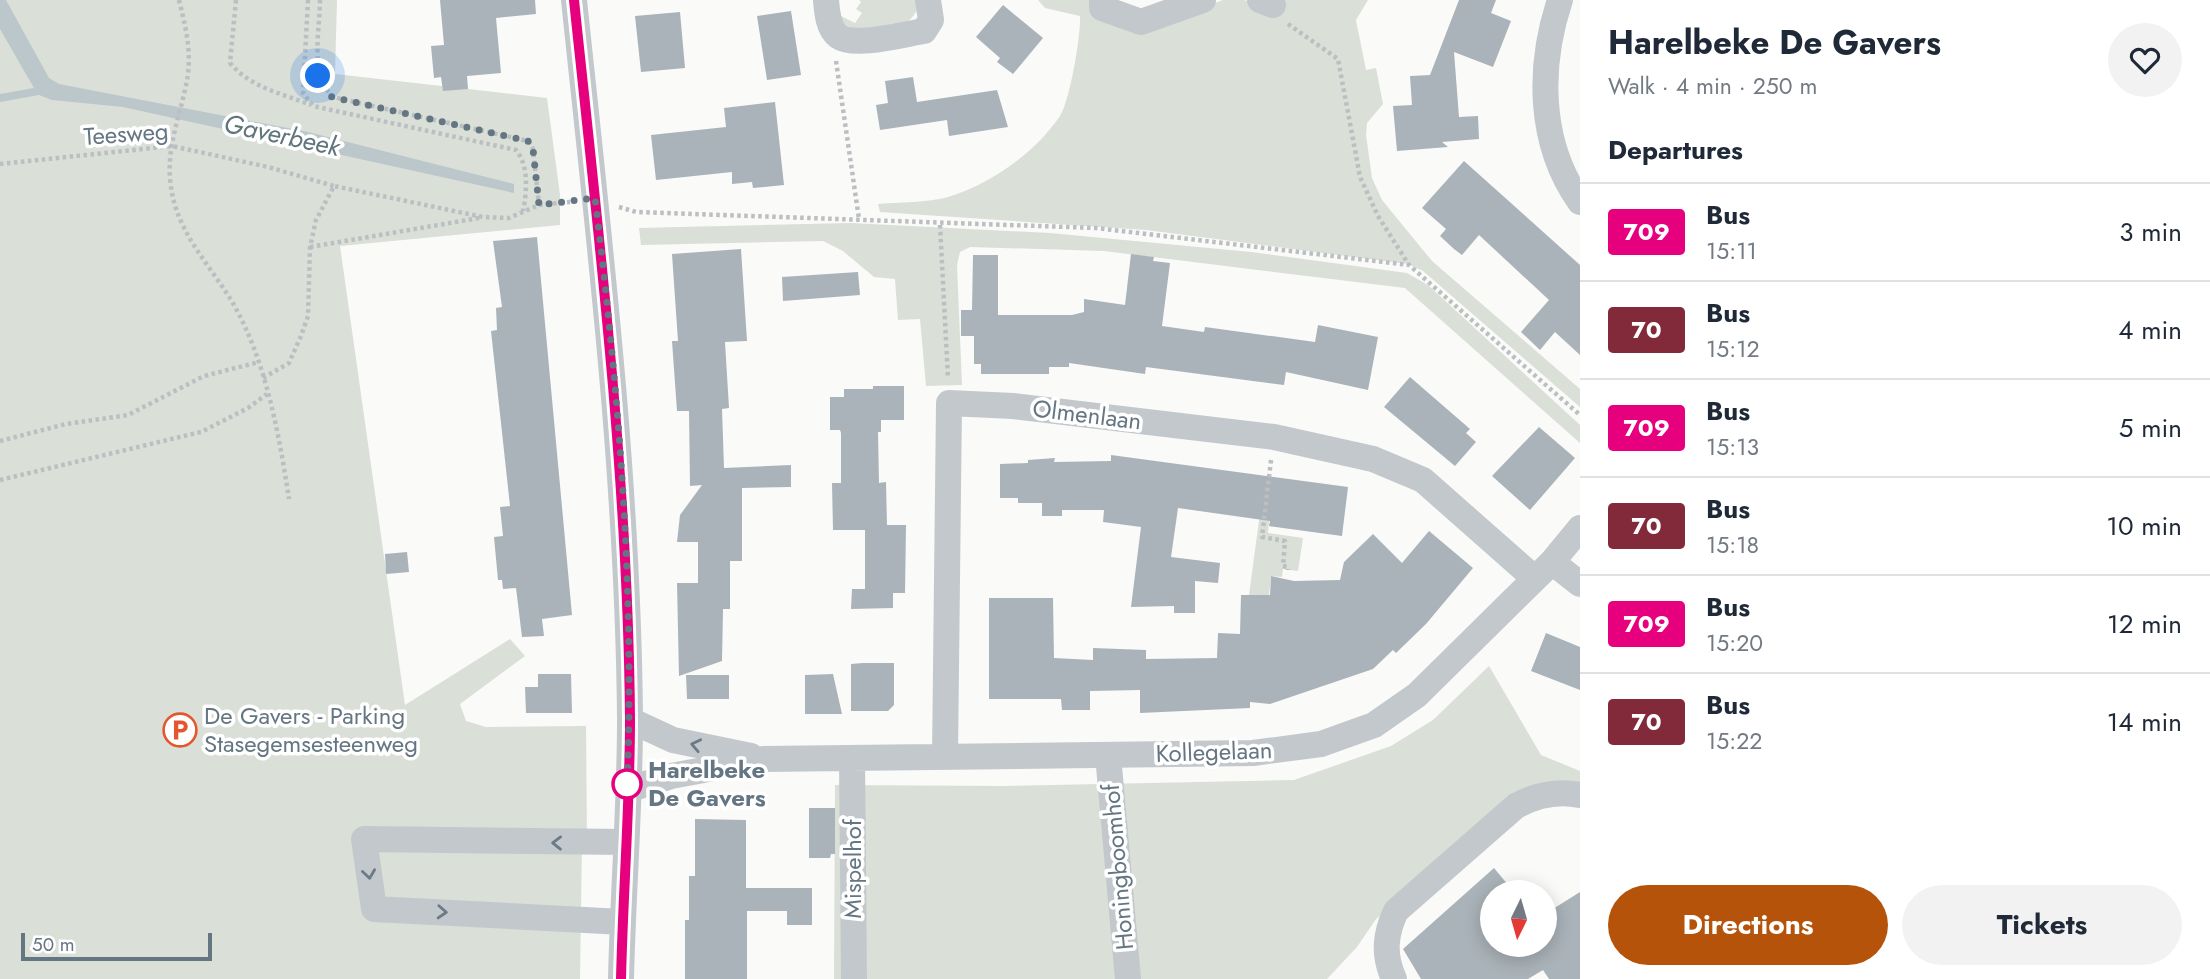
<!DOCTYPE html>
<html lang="en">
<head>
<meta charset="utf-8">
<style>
  body { margin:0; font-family:Jost,sans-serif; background:#f2f2f3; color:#1f2937; height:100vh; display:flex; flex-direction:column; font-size:26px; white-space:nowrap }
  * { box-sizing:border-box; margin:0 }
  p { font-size:23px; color:#747a83 }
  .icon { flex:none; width:38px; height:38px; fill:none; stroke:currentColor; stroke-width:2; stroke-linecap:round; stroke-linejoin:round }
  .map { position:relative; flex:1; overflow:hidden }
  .side { display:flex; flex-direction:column; background:#fff; width:630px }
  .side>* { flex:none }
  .badge { padding:0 14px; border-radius:5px; font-size:24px; line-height:46px }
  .needle { width:46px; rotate:185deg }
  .buttons { position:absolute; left:1480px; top:880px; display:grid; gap:14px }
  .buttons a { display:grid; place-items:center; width:77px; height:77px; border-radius:50%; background:#fff; box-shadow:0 4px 18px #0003; font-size:35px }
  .scale { position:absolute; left:21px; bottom:18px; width:191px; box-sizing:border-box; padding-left:7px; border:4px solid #657683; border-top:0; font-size:19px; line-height:24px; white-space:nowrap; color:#657683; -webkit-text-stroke:5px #fff; paint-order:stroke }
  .you { position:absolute; width:35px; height:35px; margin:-18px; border:5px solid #fff; border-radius:50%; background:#1a73e8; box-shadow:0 0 0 10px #1a73e833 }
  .map>.badge { position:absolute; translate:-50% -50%; box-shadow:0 0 0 4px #fff }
  h2 { padding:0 28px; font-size:26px; line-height:63px }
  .round { display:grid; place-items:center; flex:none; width:74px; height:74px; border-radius:37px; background:#f2f2f3 }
  .overview { display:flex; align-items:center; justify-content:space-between; height:119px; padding:0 28px }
  h1 { font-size:33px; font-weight:700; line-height:52px }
  .button { display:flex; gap:14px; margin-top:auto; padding:14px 28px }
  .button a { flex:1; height:80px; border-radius:42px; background:#b45309; color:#fff; font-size:28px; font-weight:700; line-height:80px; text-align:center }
  .button a+a { background:#f2f2f3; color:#1f2937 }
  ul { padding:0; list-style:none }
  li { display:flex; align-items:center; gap:21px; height:98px; padding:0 28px; border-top:2px solid #e0e1e3 }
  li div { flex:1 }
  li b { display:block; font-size:26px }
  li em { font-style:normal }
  li .badge { min-width:77px; font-weight:700; text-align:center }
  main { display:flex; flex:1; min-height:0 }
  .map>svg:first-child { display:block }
</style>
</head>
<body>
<main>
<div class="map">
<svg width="1580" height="979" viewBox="0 0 1580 979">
  <rect width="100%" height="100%" fill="#fafaf8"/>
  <path fill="#dadfd7" d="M0 0H337L335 74 547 98 560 195V225L340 246 405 705 510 639 525 656 460 704 466 721 486 727 586 726 587 839 582 840 580 979H0Z
    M859 0H920C919 18 896 33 878 34 867 34 854 28 844 25L835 13 855 23 862 13 856 9 861 2Z
    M1038 0H1095L1140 31 1223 0H1244L1270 8 1275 0H1368L1356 20 1366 70 1376 68 1383 104 1367 123 1366 135 1372 178 1382 200 1432 261 1580 389V407L1423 271 1408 264 1146 230 880 212 878 204C900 202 927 203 948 197 991 184 1035 153 1060 116 1070 100 1081 35 1080 16L1045 8Z
    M851 223 1050 233 1251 252 1407 273 1428 285 1580 425V443L1405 288 1104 251 970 247 960 252 957 265 962 385 926 386 920 319 898 320 895 279 874 277 843 251 823 241 641 245 639 228Z
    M1265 476 1273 477 1268 533 1303 538 1298 571 1283 569 1282 577 1271 576 1269 595H1249Z
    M1489 666 1541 755 1580 771V784L1510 798 1376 919 1357 947 1327 979H834L835 785 1003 786 1294 780 1391 746 1433 720Z"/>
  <path fill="#bbc7cb" d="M0 0H6L49 78 59 84 308 132 514 184V193L123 107 52 100 39 95 0 102V94L34 88 0 29Z"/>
  <path fill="#aab3b9" d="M440 0H535L536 14 496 18 501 73 467 76 468 89 443 91 441 77 434 78 431 46 444 45Z
    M1459 0H1496L1491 13 1511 21 1493 67 1454 52 1459 117 1478 116 1479 139 1442 142 1448 147 1397 151 1393 106 1412 105 1410 76 1430 75Z
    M1003 5 1043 38 1013 74 997 62 1000 58 976 37Z
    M791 11 801 75 767 80 757 16Z
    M680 12 685 68 641 72 635 16Z
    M913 77 917 102 997 90 1008 127 949 136 947 120 880 130 876 105 888 103 885 81Z
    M775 102 784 185 753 188 752 182 732 184V172L656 180 651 135 726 127 724 108Z
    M1464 161 1580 265V355L1555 332 1540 350 1521 332 1549 300 1479 235 1462 255 1454 249 1440 236 1446 229 1422 208Z
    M537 237 572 615 542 619 544 636 522 637 516 588 503 589 502 580H498L494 537 503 536 500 507 510 506 491 331 497 330 496 308 502 307 493 241Z
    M741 249 747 341 725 342 729 408 722 409 724 468 791 465V487L742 488V561H730V609H723L722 661 679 676 677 583H698V542H677L680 515 702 485 690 486 689 411H677L672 341H678L672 254Z
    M1131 254 1154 257 1153 261 1170 263 1162 326 1204 332 1205 327 1315 342 1318 325 1378 337 1368 390 1286 372 1284 385 1146 367 1145 374 1069 363V367H1049V374H981V364H974V336H961V310H972L973 255H998V315H1072L1084 312V299L1125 305Z
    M858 272 860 295 783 301 782 277Z
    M1410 377 1470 429 1466 433 1476 442 1455 466 1384 407Z
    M873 386H904V420H881V432H878L879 483 886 482 887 525H906L905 593H893V608L851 609 852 589H865V530H833L832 483H841V433L840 430H830V397H844V389H873Z
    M1539 427 1575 458 1530 510 1492 476Z
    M1111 455 1348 487 1342 536 1269 526 1270 521 1178 508 1171 557 1220 563 1218 583 1195 581V613H1174V606L1131 607 1141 527 1103 522 1104 510H1062V516H1042V503H1018V498H1000V464L1028 463V460L1055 458 1054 462 1111 461Z
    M1429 531 1473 568 1426 624 1396 653 1393 650 1373 669 1270 704 1250 702V708L1140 713V690L1090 691V710H1062L1061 699H989V598H1053L1054 658 1093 660V648L1146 650V659L1217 658 1218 633 1240 634 1241 595H1270L1271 576 1294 581 1340 580 1344 562 1373 534 1402 563Z
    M407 552 409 572 386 574 385 554Z
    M1546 633 1580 647V690L1531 671Z
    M863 663H894V705L888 711H851V664Z
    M538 674H571L572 713H526L525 687H538Z
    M833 674 842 714H805V675Z
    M686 675H729V699H687Z
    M809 808H835V854H831L830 858H809Z
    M695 819 746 820V888H812V925H787V911H747V979H685V920H689V876H695Z
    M1494 868 1509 886 1493 892V945H1545V914L1580 892V979H1549L1543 970 1528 979H1421L1403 949Z"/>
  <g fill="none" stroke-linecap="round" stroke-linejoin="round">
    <path stroke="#bbbfc2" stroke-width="4.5" stroke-dasharray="3.5 3.5" stroke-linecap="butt" d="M179 0C185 24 191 48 188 74 183 108 167 143 170 178 174 232 209 262 234 305 266 362 279 434 289 499
      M236 0 230 63C251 88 281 93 311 105
      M308 0 303 93 313 106 516 150C529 166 527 191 523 211
      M320 0C320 30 309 75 333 97L528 141 533 149 539 205
      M1288 24 1338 59 1360 177 1378 216 1409 265
      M836 61 859 219
      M0 164 172 146 268 167 334 186
      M619 207 636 212 1096 228 1409 265 1580 415
      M940 225 948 378
      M310 247 479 218
      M263 378 289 363 301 336 308 316 310 247 316 220 334 186 483 217 509 218 539 205 570 202
      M0 441 66 424 128 415 204 376 259 362
      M1271 460 1262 537 1285 541 1283 566 1288 567V570
      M0 480 201 432 248 408 267 394"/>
    <path stroke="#c3c8cc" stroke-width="26" d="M574 0C599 239 628 478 630 719 630 806 623 892 621 979
      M826 0C827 12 828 28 838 36 854 48 904 34 924 31L931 20 928 0
      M1102 0V8L1141 22 1203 0
      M1260 0 1273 5
      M1560 0C1538 66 1538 143 1580 202
      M1552 562 1580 584
      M630 720 673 740 751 756
      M1108 755 1128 979
      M945 757 949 403 1013 406 1274 437 1373 459 1423 480 1534 578
      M852 758 854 979
      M627 790 671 776 763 759 1253 753 1321 744 1374 725 1417 695 1552 562 1580 528
      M623 922 374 909 364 839 626 842
      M1394 979C1383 955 1385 934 1396 911L1516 806C1536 795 1556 790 1580 795"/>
  </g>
  <defs><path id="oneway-chevron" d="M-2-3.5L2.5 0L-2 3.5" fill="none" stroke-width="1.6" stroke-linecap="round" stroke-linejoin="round" transform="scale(1.75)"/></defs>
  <g stroke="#6a7a87">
    <use href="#oneway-chevron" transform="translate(696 745) rotate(-168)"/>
    <use href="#oneway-chevron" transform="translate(557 843) rotate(-179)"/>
    <use href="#oneway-chevron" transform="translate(369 874) rotate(82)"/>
    <use href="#oneway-chevron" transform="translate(442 912) rotate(3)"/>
  </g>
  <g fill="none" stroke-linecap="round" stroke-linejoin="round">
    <defs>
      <path id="line" d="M574 0C599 239 628 478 630 719 630 806 623 892 621 979"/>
    </defs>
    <use href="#line" stroke="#fff" stroke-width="16"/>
    <use href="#line" stroke="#e6007e" stroke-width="10"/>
    <path stroke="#657683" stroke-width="7" stroke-dasharray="0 12.6" d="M318 76 324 89 332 97 528 141 533 149 539 205 595 198C619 394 635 593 627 790V784"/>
  </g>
  <defs>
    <symbol id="parking-ring" viewBox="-11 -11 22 22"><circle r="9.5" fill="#fff" stroke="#e4572e" stroke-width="1.5"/><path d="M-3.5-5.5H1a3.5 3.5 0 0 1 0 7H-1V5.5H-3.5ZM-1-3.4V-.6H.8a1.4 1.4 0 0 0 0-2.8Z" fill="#e4572e"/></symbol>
  </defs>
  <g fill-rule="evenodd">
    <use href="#parking-ring" x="161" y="711" width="38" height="38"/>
  </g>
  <circle fill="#fff" stroke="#e6007e" stroke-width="3.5" cx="627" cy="784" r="14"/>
  <g text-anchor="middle" stroke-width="7" stroke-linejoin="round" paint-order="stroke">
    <g font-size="24" fill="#657683" stroke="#fff">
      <text transform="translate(126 134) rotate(-4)" y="8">Teesweg</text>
      <text transform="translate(1087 415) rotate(7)" y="8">Olmenlaan</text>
      <text transform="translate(1214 752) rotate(-2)" y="8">Kollegelaan</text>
      <text transform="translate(1118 867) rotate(-95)" y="8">Honingboomhof</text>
      <text transform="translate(853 869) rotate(-90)" y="8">Mispelhof</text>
    </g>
    <g font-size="24" fill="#657683" stroke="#fff" text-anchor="start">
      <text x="204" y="724">De Gavers - Parking<tspan x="204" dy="28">Stasegemsesteenweg</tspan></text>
    </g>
    <g font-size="24" font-weight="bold" fill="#657683" stroke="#fff" text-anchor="start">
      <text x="648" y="778">Harelbeke<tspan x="648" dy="28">De Gavers</tspan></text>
    </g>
    <g font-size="26" font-style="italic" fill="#60757c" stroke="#fff">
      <text transform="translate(282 135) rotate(12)" y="9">Gaverbeek</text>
    </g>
  </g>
</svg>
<div class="buttons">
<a><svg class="needle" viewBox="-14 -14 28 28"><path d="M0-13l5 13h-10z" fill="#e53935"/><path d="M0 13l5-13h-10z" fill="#747a83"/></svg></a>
</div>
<div class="scale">50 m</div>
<div class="you" style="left:318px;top:76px"></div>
</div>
<section class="side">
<div class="overview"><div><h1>Harelbeke De Gavers</h1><p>Walk · 4 min · 250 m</p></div><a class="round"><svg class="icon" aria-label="heart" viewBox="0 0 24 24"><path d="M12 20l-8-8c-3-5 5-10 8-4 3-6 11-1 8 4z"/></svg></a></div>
<h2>Departures</h2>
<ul>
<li><span class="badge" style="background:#e6007e;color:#fff">709</span><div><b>Bus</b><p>15:11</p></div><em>3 min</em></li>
<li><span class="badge" style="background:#822a3a;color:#fff">70</span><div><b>Bus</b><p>15:12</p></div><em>4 min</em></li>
<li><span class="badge" style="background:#e6007e;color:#fff">709</span><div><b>Bus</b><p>15:13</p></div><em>5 min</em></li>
<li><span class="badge" style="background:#822a3a;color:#fff">70</span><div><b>Bus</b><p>15:18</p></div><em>10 min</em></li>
<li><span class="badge" style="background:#e6007e;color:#fff">709</span><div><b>Bus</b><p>15:20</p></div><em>12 min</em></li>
<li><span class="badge" style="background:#822a3a;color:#fff">70</span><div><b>Bus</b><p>15:22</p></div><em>14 min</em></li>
</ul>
<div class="button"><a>Directions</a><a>Tickets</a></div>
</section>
</main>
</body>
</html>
